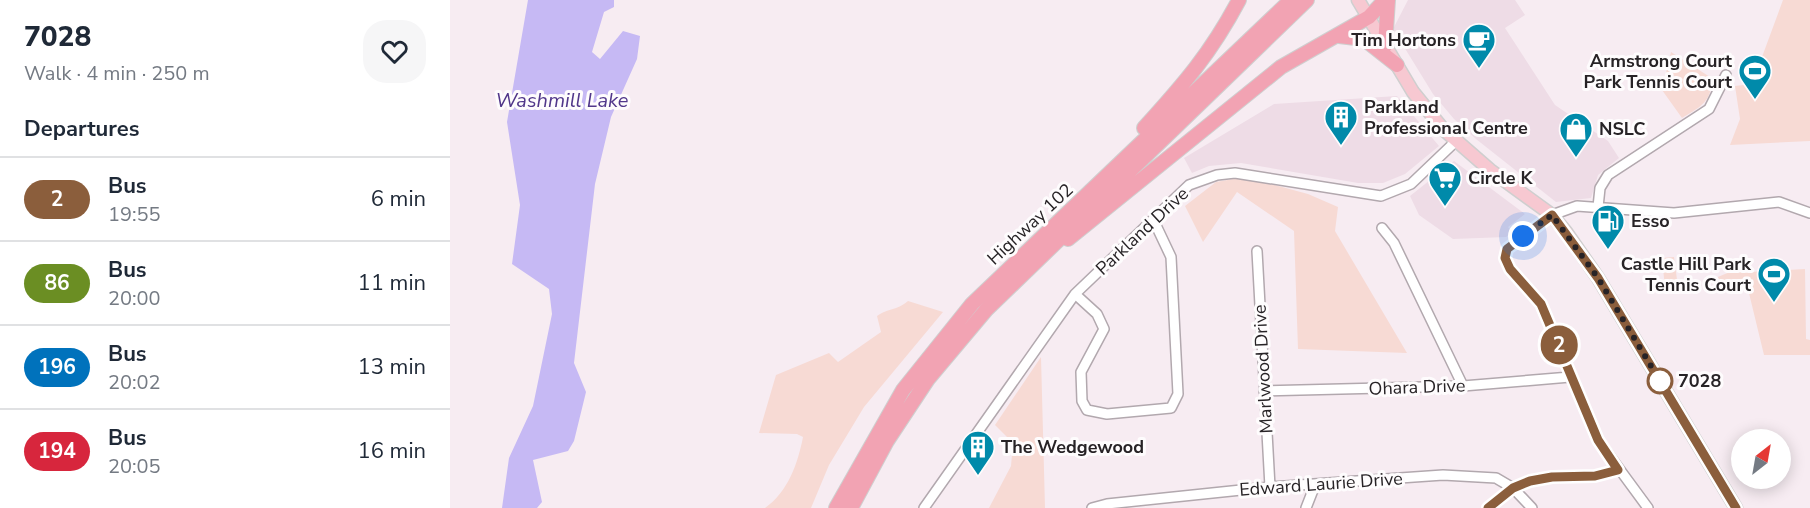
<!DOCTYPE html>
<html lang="en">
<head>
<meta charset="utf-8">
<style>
  body { margin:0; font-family:"Nunito Sans",sans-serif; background:#f6f6f7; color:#1f2937; height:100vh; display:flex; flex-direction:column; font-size:22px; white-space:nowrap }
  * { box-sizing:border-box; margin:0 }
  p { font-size:20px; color:#747a83 }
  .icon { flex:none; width:33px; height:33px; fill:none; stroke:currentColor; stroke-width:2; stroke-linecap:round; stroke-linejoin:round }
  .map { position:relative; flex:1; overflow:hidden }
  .details { display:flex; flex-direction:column; background:#fff; width:450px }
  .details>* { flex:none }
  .badge { padding:0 12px; border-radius:20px; font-size:21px; line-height:39px }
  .needle { width:39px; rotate:31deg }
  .controls { position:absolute; left:1281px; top:429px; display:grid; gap:12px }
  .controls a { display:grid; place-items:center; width:60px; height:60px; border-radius:50%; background:#fff; box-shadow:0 3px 15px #0003; font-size:30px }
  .you { position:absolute; width:30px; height:30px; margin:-15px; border:4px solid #fff; border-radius:50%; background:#1a73e8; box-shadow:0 0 0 9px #1a73e833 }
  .map>.badge { position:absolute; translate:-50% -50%; box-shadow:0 0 0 3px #fff }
  h2 { padding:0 24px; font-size:22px; line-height:54px }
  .round { display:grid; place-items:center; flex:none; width:63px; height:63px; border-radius:24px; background:#f6f6f7 }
  .headline { display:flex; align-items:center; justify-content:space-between; height:102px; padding:0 24px }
  h1 { font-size:28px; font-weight:800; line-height:45px }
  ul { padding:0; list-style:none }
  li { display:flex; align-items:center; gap:18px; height:84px; padding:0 24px; border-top:2px solid #e0e1e3 }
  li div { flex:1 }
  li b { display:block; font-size:22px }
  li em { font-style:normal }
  li .badge { min-width:66px; font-weight:700; text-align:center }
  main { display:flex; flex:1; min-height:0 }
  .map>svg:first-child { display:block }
</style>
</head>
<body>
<main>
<section class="details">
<div class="headline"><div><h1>7028</h1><p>Walk · 4 min · 250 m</p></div><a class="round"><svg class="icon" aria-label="heart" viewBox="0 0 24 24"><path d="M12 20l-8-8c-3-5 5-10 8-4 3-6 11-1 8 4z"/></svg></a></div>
<h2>Departures</h2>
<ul>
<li><span class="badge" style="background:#8b5e3c;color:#fff">2</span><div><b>Bus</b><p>19:55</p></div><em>6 min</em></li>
<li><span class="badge" style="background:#6b8e23;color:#fff">86</span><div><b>Bus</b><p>20:00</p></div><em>11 min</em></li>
<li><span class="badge" style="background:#0072bc;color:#fff">196</span><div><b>Bus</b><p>20:02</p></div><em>13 min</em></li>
<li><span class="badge" style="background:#d7263d;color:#fff">194</span><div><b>Bus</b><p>20:05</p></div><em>16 min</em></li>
</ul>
</section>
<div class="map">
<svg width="1360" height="508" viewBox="0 0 1360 508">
  <rect width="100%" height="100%" fill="#f7ecf2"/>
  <path fill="#eedce6" d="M958 0H1065L1075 15 1055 28 1105 105 1158 141 1169 158 1148 175 1141 198 1106 202 1026 139 1004 119 983 94 943 29Z
    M947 96 989 146 955 174 933 183H908L791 163 759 166 742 173 734 158 824 104Z
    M1004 161 1075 214 1058 227 1062 232 1056 237 1003 239 969 215 960 196Z"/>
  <path fill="#f7dad4" d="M1333 0H1360V141L1280 145 1290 119 1285 86 1302 84Z
    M1221 52 1260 77C1265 100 1249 108 1232 118L1212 90Z
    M795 177 858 194 888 207 885 231 957 353 848 349 844 231 787 192 753 242 735 206 766 182Z
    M1224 257 1228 287 1215 288 1212 258Z
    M1287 269 1300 272 1355 269 1356 339 1360 340V355H1314L1298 289 1263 279Z
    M458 301 493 312 414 407 379 465 361 508H315C338 492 348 463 353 437L347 434 309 433 326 375 379 353 388 362 431 332 427 316C440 307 444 312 458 301Z
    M591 357 595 508H539L561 466 563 443 545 425Z"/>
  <path fill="#c6b9f4" d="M78 0H164V7L154 12 142 52 150 59 173 31 190 36 187 59 161 117 145 184 124 363 136 392 124 441 118 451 83 460 92 502 87 508H52L59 458 83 406 102 314 99 289 62 264 70 205 57 122Z"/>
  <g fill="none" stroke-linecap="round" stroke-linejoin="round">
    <defs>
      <path id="minor" d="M1148 207 1150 188 1158 175 1259 109 1276 75
        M932 228 944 243 1013 386
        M807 251 820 487
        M625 294 647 314 654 329 631 372 632 401 637 410 657 414 721 408 728 394 721 257 703 219
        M814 391 1013 386 1120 377
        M474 508 625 294 739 185 767 175 785 173 931 196 961 184 1005 142
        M642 508 657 504 820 487 993 475 1046 478 1063 488 1082 508
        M856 508 865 485
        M1038 508 1063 488 1080 481 1102 477 1145 476 1168 470
        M1198 508 1148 440 1091 304 1060 269 1055 258 1057 249 1102 215 1127 206 1224 213 1329 202 1360 213"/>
      <path id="major" d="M908 0 963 92 993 129 1040 170 1102 215 1116 232 1148 278 1286 508"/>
      <path id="highway" d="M889 36 914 39 947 65
        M935 46 938 0
        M694 128C734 84 761 53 789 0
        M618 239 831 67 919 17 935 0
        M386 508 453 390 522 304 841 0
        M401 508 437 441 478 379 536 310 857 0"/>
    </defs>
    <use href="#minor" stroke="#b2a8ae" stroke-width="12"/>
    <use href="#major" stroke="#cfcfcf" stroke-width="15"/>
    <use href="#highway" stroke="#cfcfcf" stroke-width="16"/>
    <use href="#minor" stroke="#fff" stroke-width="9"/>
    <use href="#major" stroke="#f7c8d1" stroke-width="12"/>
    <use href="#highway" stroke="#f2a3b3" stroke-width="14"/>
  </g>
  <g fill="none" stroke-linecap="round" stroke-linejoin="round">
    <defs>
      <path id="line" d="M1038 508 1063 488 1080 481 1102 477 1145 476 1168 470 1148 440 1091 304 1060 269 1055 258 1057 249 1102 215 1148 278 1286 508"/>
    </defs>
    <use href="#line" stroke="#fff" stroke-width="14"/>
    <use href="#line" stroke="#8b5e3c" stroke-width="9"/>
    <path stroke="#272326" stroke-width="6" stroke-dasharray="0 10.8" d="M1073 236 1102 215 1148 278 1210 381"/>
  </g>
  <defs>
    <symbol id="cafe-pin" viewBox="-11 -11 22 30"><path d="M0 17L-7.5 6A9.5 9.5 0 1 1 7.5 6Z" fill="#008aaa" stroke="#fefcfd"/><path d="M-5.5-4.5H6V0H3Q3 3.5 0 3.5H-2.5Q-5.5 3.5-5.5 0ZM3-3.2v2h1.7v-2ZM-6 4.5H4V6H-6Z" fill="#fff"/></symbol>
    <symbol id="stadium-pin" viewBox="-11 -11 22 30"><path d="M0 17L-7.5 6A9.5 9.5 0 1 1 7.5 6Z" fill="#008aaa" stroke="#fefcfd"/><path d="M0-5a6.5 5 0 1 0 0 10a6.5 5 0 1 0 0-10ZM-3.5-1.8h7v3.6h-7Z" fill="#fff"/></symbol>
    <symbol id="building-pin" viewBox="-11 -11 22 30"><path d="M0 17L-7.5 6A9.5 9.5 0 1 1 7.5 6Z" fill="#008aaa" stroke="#fefcfd"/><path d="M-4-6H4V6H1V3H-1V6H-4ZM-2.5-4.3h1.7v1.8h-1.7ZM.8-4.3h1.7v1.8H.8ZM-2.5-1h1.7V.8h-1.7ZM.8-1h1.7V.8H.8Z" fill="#fff"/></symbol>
    <symbol id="shop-pin" viewBox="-11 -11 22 30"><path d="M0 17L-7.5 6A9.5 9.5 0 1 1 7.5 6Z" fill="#008aaa" stroke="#fefcfd"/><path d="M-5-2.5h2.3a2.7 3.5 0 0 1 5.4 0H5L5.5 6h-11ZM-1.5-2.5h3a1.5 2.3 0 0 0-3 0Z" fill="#fff"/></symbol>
    <symbol id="supermarket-pin" viewBox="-11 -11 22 30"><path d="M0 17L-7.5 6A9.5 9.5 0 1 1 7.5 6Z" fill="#008aaa" stroke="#fefcfd"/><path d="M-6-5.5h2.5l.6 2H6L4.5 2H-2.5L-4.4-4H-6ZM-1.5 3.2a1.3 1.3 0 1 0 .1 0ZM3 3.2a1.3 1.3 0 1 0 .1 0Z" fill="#fff"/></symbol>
    <symbol id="fuel-pin" viewBox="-11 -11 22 30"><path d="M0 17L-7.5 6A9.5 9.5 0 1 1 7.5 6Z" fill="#008aaa" stroke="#fefcfd"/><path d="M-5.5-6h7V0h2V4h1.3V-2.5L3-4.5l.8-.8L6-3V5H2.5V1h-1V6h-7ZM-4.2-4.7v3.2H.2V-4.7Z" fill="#fff"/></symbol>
  </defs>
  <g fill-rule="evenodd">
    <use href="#cafe-pin" x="1010" y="21" width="38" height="52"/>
    <use href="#stadium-pin" x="1286" y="52" width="38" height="52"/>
    <use href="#building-pin" x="872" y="98" width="38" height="52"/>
    <use href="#shop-pin" x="1107" y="110" width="38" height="52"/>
    <use href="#supermarket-pin" x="976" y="159" width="38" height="52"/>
    <use href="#fuel-pin" x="1139" y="202" width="38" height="52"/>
    <use href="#stadium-pin" x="1305" y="255" width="38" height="52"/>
    <use href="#building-pin" x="509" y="428" width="38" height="52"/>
  </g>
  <circle fill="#fff" stroke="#8b5e3c" stroke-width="3" cx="1210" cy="381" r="12"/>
  <g text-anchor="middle" stroke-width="6" stroke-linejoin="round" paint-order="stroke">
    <g font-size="18" font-weight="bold" fill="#272326" stroke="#fefcfd" text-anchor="start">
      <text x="1006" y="46" text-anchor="end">Tim Hortons</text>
      <text x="1282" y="67" text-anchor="end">Armstrong Court<tspan x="1282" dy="21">Park Tennis Court</tspan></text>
      <text x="914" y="113">Parkland<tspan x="914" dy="21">Professional Centre</tspan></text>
      <text x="1149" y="135">NSLC</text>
      <text x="1018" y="184">Circle K</text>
      <text x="1181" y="227">Esso</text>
      <text x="1301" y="270" text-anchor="end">Castle Hill Park<tspan x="1301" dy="21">Tennis Court</tspan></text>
      <text x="551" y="453">The Wedgewood</text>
    </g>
    <g font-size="18" fill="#272326" stroke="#fefcfd">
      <text transform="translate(580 224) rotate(-43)" y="6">Highway 102</text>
      <text transform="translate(692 231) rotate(-43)" y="6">Parkland Drive</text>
      <text transform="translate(813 369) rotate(-93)" y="6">Marlwood Drive</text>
      <text transform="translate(967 387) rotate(-2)" y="6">Ohara Drive</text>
      <text transform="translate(871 484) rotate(-4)" y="6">Edward Laurie Drive</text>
    </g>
    <g font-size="18" font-weight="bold" fill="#272326" stroke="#fefcfd" text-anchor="start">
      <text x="1228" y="387">7028</text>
    </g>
    <g font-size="20" font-style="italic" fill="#51378a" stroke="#fefcfd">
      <text x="112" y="107">Washmill Lake</text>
    </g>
  </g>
</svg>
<div class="controls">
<a><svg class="needle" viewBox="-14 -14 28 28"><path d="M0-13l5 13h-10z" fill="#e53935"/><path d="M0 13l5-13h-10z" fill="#747a83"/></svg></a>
</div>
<div class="you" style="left:1073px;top:236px"></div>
<b class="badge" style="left:1109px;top:345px;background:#8b5e3c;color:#fff">2</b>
</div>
</main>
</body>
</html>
